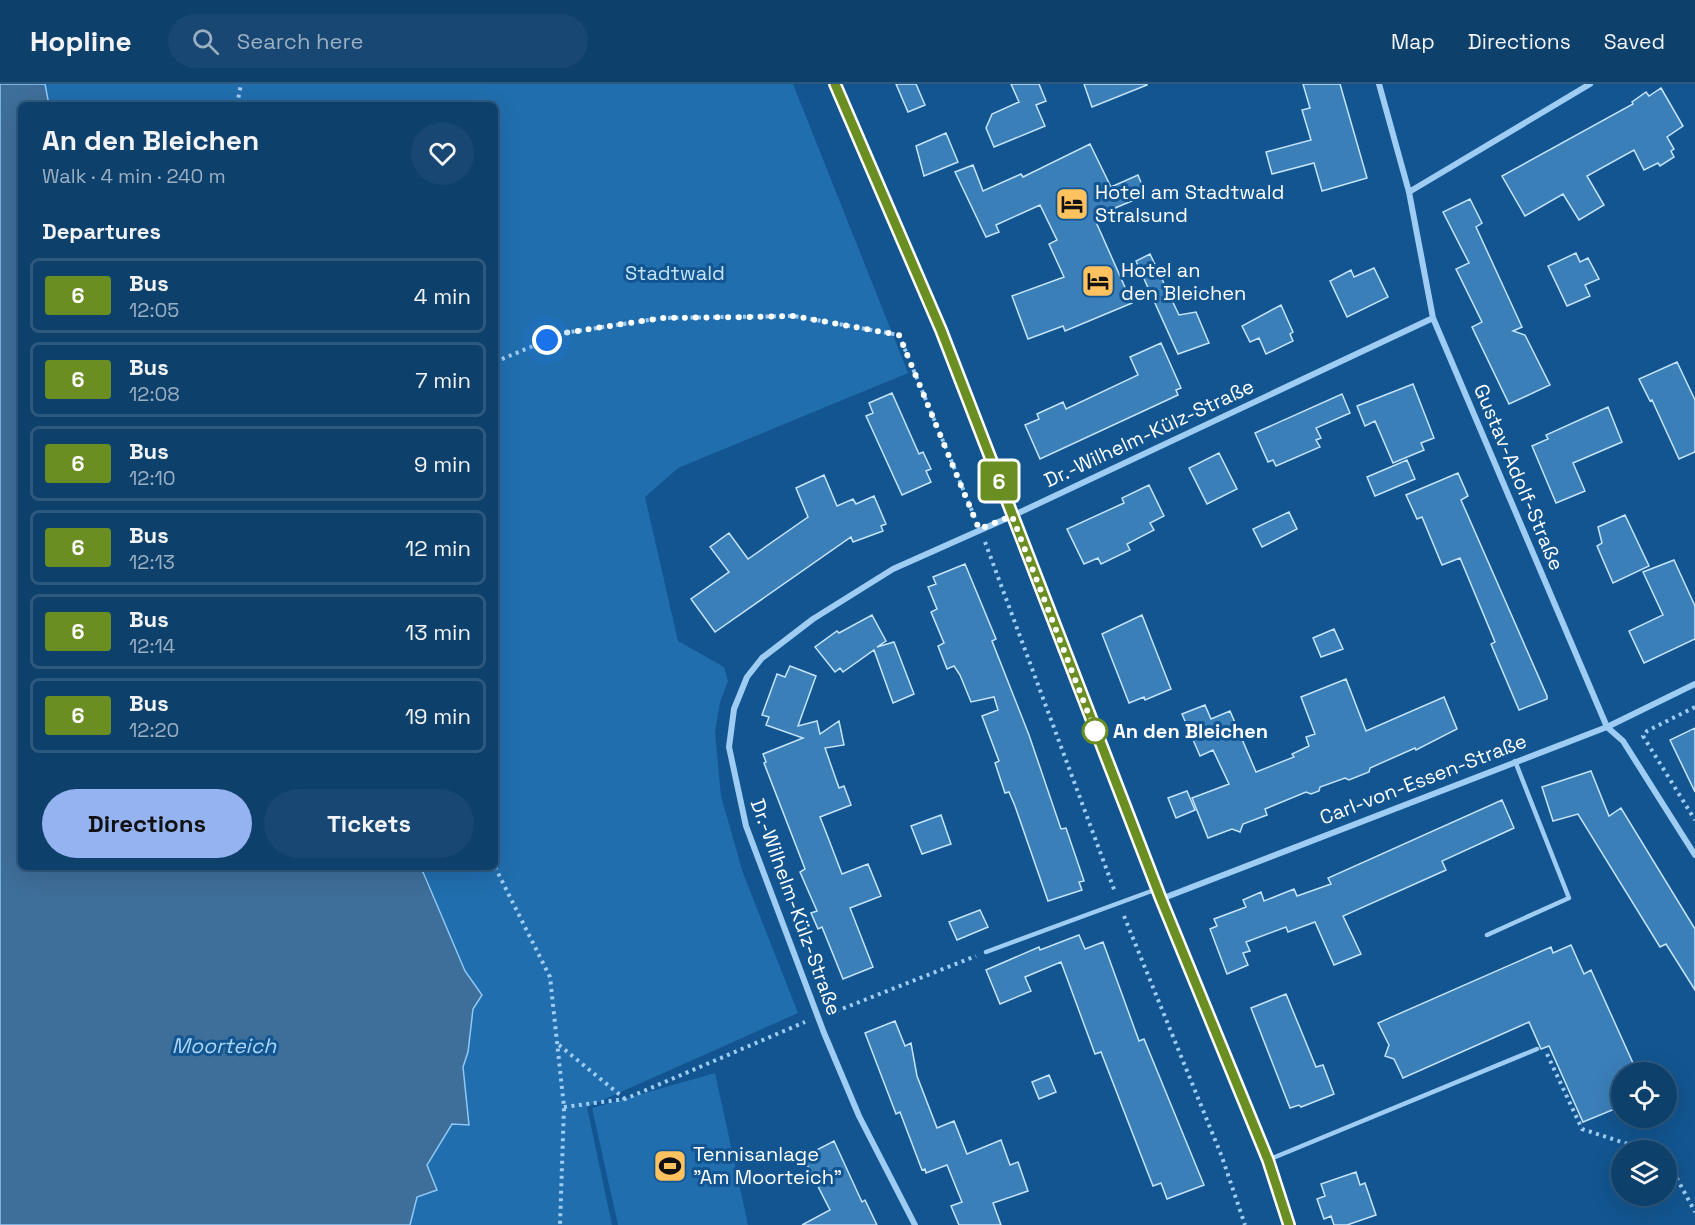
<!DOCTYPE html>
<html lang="en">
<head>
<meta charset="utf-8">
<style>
  body { margin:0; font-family:"Space Grotesk",sans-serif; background:#174772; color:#f1f3f6; height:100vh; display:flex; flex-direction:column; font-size:22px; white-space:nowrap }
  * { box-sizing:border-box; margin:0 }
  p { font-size:20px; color:#9bafc2 }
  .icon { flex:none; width:33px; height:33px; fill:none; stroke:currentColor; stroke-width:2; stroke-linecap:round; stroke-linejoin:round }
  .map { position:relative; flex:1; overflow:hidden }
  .drawer { position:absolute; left:18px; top:18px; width:480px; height:768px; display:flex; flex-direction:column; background:#0e406c; border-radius:9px; box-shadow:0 6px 24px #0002,0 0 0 2px #2e597f }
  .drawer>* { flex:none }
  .badge { padding:0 12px; border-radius:4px; font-size:21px; line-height:39px }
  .controls { position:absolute; left:1611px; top:978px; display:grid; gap:12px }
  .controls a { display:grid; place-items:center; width:66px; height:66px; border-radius:50%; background:#0e406c; box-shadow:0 6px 24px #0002,0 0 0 2px #2e597f; font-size:30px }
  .you { position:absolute; width:30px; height:30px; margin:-15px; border:4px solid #fff; border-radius:50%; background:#1a73e8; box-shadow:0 0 0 9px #1a73e833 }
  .map>.badge { position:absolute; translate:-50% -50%; box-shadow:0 0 0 3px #fff }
  h2 { padding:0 24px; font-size:22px; line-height:54px }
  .round { display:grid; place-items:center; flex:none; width:63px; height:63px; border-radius:32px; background:#174772 }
  .headline { display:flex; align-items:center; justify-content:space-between; height:102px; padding:0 24px }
  h1 { font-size:28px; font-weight:700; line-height:45px }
  .button { display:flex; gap:12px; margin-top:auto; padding:12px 24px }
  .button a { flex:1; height:69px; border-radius:36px; background:#95b2f1; color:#111; font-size:24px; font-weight:700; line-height:69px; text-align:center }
  .button a+a { background:#174772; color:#f1f3f6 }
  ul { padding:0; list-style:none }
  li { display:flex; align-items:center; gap:18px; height:75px; margin:0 12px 9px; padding:0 12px; border:3px solid #2e597f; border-radius:9px }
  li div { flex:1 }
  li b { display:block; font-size:22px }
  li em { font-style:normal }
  li .badge { min-width:66px; font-weight:700; text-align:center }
  header { display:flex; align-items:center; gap:36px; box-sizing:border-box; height:84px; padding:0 30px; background:#0e406c; border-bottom:2px solid #2e597f }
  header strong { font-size:28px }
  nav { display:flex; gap:33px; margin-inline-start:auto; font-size:21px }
  .search { width:420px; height:54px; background:#174772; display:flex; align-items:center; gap:15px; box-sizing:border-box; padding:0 21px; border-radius:33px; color:#9bafc2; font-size:22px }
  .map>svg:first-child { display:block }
</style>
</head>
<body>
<header>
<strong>Hopline</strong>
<div class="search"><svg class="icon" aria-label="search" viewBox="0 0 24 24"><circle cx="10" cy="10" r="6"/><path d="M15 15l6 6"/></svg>Search here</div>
<nav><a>Map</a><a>Directions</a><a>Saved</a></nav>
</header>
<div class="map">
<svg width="1695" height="1141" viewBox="0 0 1695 1141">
  <rect width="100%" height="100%" fill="#125590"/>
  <path fill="#216eae" d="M45 0H793L908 289 678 384 645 413 678 557 724 583 728 597 720 618 715 648 721 712 743 789 798 929 587 1023 612 1141H410C414 1105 432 1070 452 1040H469L463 983 468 968 473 925 482 911 465 887 424 788 414 783H495V21H49Z
    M715 989 748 1141H618L592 1024Z"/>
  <path fill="#3e6e9a" stroke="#90c8f5" stroke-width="1.5" d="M0 0H45L49 21H21V783H414L423 788 465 887 482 911 473 925 468 968 463 983 469 1041 452 1040 427 1081 437 1106 417 1113 410 1141H0Z"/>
  <path fill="#3b7fb9" stroke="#c5e4fd" stroke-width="1.5" d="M896 0H916L925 21 908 28Z
    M1011 0H1039L1046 17 1036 21 1045 42 994 63 986 44 992 30 1019 18Z
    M1084 0H1147V1L1092 23Z
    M1303 0H1340L1367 94 1322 107 1314 79 1272 90 1266 68 1311 56 1302 26 1310 24Z
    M1661 4 1683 42 1667 53 1674 65 1671 67 1674 73 1660 82 1658 79 1644 86 1634 66 1587 92 1604 121 1579 136 1563 110 1525 132 1502 92 1633 20 1632 18 1646 8 1649 12Z
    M946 49 958 78 924 92 916 62Z
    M1090 60 1111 103 1138 91 1146 111 1108 127 1110 131 1096 138 1132 219 1065 247 1063 242 1028 255 1012 212 1064 193 1049 160 1057 156 1040 121 996 141 999 148 986 153 955 88 973 81 983 107 1021 90 1023 93Z
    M1470 115 1482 139 1476 143 1522 243 1513 247 1525 251 1550 301 1509 320 1472 243 1482 238 1456 185 1469 179 1443 128Z
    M1576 169 1580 178 1588 174 1599 195 1585 201 1590 212 1567 222 1548 182Z
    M1150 170 1179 231 1196 228 1209 259 1178 270 1136 177Z
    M1374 184 1388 213 1347 233 1330 197 1351 186 1354 193Z
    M1281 221 1293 248 1290 250 1293 257 1266 270 1259 254 1250 258 1242 242Z
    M1161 259 1181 304 1176 306 1178 311 1040 375 1025 341 1039 335 1037 330 1063 318 1066 325 1138 291 1130 273Z
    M1677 278 1695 316V368L1679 375 1652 316 1650 317 1639 295Z
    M1413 300 1434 354 1421 359 1424 366 1393 379 1375 337 1365 342 1357 322Z
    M892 309 919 370 923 368 931 385 926 387 931 398 902 411 866 332 873 329 869 319Z
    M1342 310 1350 329 1316 344 1321 354 1316 356 1320 363 1276 382 1273 376 1268 378 1255 349Z
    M1608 323 1622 358 1573 379 1585 407 1556 419 1532 362 1548 355 1546 351Z
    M1219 369 1237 405 1207 420 1189 384Z
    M1407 376 1415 395 1375 412 1367 393Z
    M1458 389 1468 412 1461 416 1547 612V615L1519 626 1491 560 1495 558 1460 474 1442 481 1422 433 1417 435 1406 411Z
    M824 391 837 422 853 415 856 420 874 412 886 440 881 442 883 447 853 458 851 453 715 548 691 515 729 488 710 463 729 449 748 475 808 433 796 404Z
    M1149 401 1164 432 1150 439 1154 446 1127 460 1130 466 1101 480 1098 474 1084 480 1067 445 1124 419 1122 414Z
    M1289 428 1297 445 1262 463 1253 445Z
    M1625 431 1649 482 1613 499 1597 462 1602 459 1598 443Z
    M1674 476 1695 522V555L1644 579 1629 547 1663 531 1643 488Z
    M965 480 996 555 992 557 1029 651 1061 745 1066 744 1084 797 1079 798 1082 806 1048 817 1015 722 1009 708 1005 709 995 679 999 677 982 632 998 626 994 613 971 618 960 591 954 582 947 585 938 562 944 559 931 528 937 525 928 503 936 500 933 493Z
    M872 531 886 557 877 563 894 558 914 610 893 619 874 566 843 588 840 584 835 588 815 563 837 547 839 549Z
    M1142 531 1171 605 1145 616 1144 613 1129 619 1102 550Z
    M1334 545 1343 565 1321 573 1313 554Z
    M790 582 816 592 798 642 817 637 820 650 839 637 844 661 825 664 839 704 844 702 851 721 820 733 829 756 842 790 868 780 881 812 850 824 873 883 843 895 822 843 818 845 811 829 817 827 800 788 805 785 764 679 766 678 763 670 803 654 766 641 769 633 762 631 777 590 785 593Z
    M1346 595 1366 647 1444 613 1457 645 1416 666 1415 664 1370 684 1369 688 1349 696 1345 694 1320 703 1319 707 1311 710 1306 708 1265 725 1267 731 1243 740 1240 748 1232 745 1208 754 1192 714 1229 700 1213 666 1200 672 1182 630 1205 621 1211 635 1230 627 1256 688 1294 673 1292 670 1309 662 1306 653 1315 650 1301 613Z
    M1695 644V708L1670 656Z
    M1591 687 1609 732 1621 724 1695 845V906L1666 860 1660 863 1578 730 1553 737 1542 703Z
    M1187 707 1195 726 1176 734 1168 714Z
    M1502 716 1514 744 1442 777 1446 786 1343 832 1361 870 1334 881 1315 838 1288 848 1286 843 1246 858 1250 867 1243 869 1248 881 1227 890 1210 845 1217 842 1214 835 1246 823 1243 816 1261 808 1264 817 1294 805 1297 812 1331 800 1328 794Z
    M941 731 951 760 922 770 911 742Z
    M980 826 988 843 957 856 949 838Z
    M1079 851 1085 865 1103 858 1139 957 1144 955 1204 1101 1167 1115 1161 1099 1153 1102 1101 968 1095 970 1061 878 1025 893 1031 907 1000 920 986 886 1039 863 1040 866Z
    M1571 861 1584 890 1591 886 1637 988H1622V1022L1583 1038 1549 962 1541 965 1529 938 1403 994 1394 975 1385 972 1389 961 1378 939 1551 863 1553 869Z
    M1286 910 1316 983 1323 981 1334 1010 1301 1023 1299 1021 1290 1024 1251 924Z
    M895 937 905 962 911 959 917 992 937 1044 954 1037 967 1070 1001 1056 1010 1081 1018 1078 1028 1107 993 1119 1001 1141H959L951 1122 962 1118 947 1081 926 1089 925 1085 922 1086 900 1028 896 1030 865 949Z
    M1049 991 1056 1008 1039 1015 1032 998Z
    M834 1057 862 1118 865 1116 877 1141H802L830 1126 803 1073Z
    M1356 1088 1360 1101 1365 1099 1376 1131 1347 1141H1334L1331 1132 1324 1135 1317 1115 1325 1112 1321 1100Z"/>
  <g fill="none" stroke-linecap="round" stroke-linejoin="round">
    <path stroke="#9eccf2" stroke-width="4" stroke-dasharray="3 4.5" stroke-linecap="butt" d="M237 21 241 0
      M495 278 564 249 662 234 794 232 899 251 975 434
      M985 458 1115 808
      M1695 623 1647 647 1643 652 1695 736
      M495 783 550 893 564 1023 560 1141
      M1124 832 1222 1073 1245 1141
      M829 930 976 872
      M559 961 625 1015
      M1547 970 1582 1045 1646 1066
      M564 1023 625 1015 805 938
      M1666 1074 1695 1128"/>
    <path stroke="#9eccf2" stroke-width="4.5" d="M1487 851 1569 814 1515 677
      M986 868 1157 805
      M1268 1076 1537 965"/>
    <path stroke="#9eccf2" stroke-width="6" d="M835 0 941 246 1161 815 1268 1076 1289 1141
      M1379 0 1409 108 1433 234 1607 643 1623 657 1695 771
      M1409 108 1590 0
      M1161 815 1607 643 1695 600
      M915 1141 859 1032 824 949 746 742 729 663 734 625 747 593 762 574 813 535 893 485 1012 432 1433 234"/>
  </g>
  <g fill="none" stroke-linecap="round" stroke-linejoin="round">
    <defs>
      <path id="line" d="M835 0 941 246 1161 815 1268 1076 1289 1141"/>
    </defs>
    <use href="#line" stroke="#fff" stroke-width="14"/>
    <use href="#line" stroke="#6b8e23" stroke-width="9"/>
    <path stroke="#fff" stroke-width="6" stroke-dasharray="0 10.8" d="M547 256 564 249 662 234 750 233 794 232 899 251 979 445 1012 432 1095 647"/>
  </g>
  <defs>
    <symbol id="hotel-square" viewBox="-11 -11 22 22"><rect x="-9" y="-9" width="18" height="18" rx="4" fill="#ffc25f" stroke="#125590"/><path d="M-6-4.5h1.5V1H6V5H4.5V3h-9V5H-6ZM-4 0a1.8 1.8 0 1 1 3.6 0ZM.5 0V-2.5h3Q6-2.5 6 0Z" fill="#111"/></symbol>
    <symbol id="stadium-square" viewBox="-11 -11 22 22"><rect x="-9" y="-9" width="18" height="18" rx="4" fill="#ffc25f" stroke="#125590"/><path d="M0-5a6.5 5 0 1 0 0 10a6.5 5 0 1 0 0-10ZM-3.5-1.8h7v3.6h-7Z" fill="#111"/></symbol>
  </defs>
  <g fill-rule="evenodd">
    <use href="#hotel-square" x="1053" y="101" width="38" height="38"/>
    <use href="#hotel-square" x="1079" y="178" width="38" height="38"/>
    <use href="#stadium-square" x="651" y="1063" width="38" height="38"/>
  </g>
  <circle fill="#fff" stroke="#6b8e23" stroke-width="3" cx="1095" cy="647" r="12"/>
  <g text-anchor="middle" stroke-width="6" stroke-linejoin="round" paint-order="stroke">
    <g font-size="20" fill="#fff" stroke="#125590" text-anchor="start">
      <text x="1095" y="115">Hotel am Stadtwald<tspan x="1095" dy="23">Stralsund</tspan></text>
      <text x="1121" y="193">Hotel an<tspan x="1121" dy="23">den Bleichen</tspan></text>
      <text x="693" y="1077">Tennisanlage<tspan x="693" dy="23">"Am Moorteich"</tspan></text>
    </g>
    <g font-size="20" fill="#c5e4fd" stroke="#125590">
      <text x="675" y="196">Stadtwald</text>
    </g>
    <g font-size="20" fill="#fff" stroke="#125590">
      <text transform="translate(1149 349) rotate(-25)" y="7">Dr.-Wilhelm-Külz-Straße</text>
      <text transform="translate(1519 393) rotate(67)" y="7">Gustav-Adolf-Straße</text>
      <text transform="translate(1423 695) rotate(-21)" y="7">Carl-von-Essen-Straße</text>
      <text transform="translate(796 823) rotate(70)" y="7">Dr.-Wilhelm-Külz-Straße</text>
    </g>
    <g font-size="20" font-weight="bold" fill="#fff" stroke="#125590" text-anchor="start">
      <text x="1113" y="654">An den Bleichen</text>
    </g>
    <g font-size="21" font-style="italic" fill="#aad5f9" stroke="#125590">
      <text x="224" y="969">Moorteich</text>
    </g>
  </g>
</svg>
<div class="controls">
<a><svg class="icon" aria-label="locate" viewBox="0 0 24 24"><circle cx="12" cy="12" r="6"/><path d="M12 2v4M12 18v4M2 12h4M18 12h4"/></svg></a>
<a><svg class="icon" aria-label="layers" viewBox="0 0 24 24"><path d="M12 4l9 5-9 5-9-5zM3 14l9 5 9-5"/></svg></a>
</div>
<div class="you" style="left:547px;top:256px"></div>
<b class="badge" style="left:999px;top:397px;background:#6b8e23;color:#fff">6</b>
<section class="drawer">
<div class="headline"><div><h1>An den Bleichen</h1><p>Walk · 4 min · 240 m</p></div><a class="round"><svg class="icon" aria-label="heart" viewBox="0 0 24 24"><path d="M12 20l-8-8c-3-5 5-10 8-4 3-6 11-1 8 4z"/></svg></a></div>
<h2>Departures</h2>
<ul>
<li><span class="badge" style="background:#6b8e23;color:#fff">6</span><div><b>Bus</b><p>12:05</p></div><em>4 min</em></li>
<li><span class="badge" style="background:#6b8e23;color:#fff">6</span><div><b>Bus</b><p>12:08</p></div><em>7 min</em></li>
<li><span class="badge" style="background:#6b8e23;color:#fff">6</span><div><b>Bus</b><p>12:10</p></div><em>9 min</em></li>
<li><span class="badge" style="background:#6b8e23;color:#fff">6</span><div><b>Bus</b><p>12:13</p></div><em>12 min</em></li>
<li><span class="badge" style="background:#6b8e23;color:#fff">6</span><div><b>Bus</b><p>12:14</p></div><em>13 min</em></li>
<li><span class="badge" style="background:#6b8e23;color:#fff">6</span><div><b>Bus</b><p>12:20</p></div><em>19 min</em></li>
</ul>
<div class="button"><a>Directions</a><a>Tickets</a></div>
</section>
</div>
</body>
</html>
